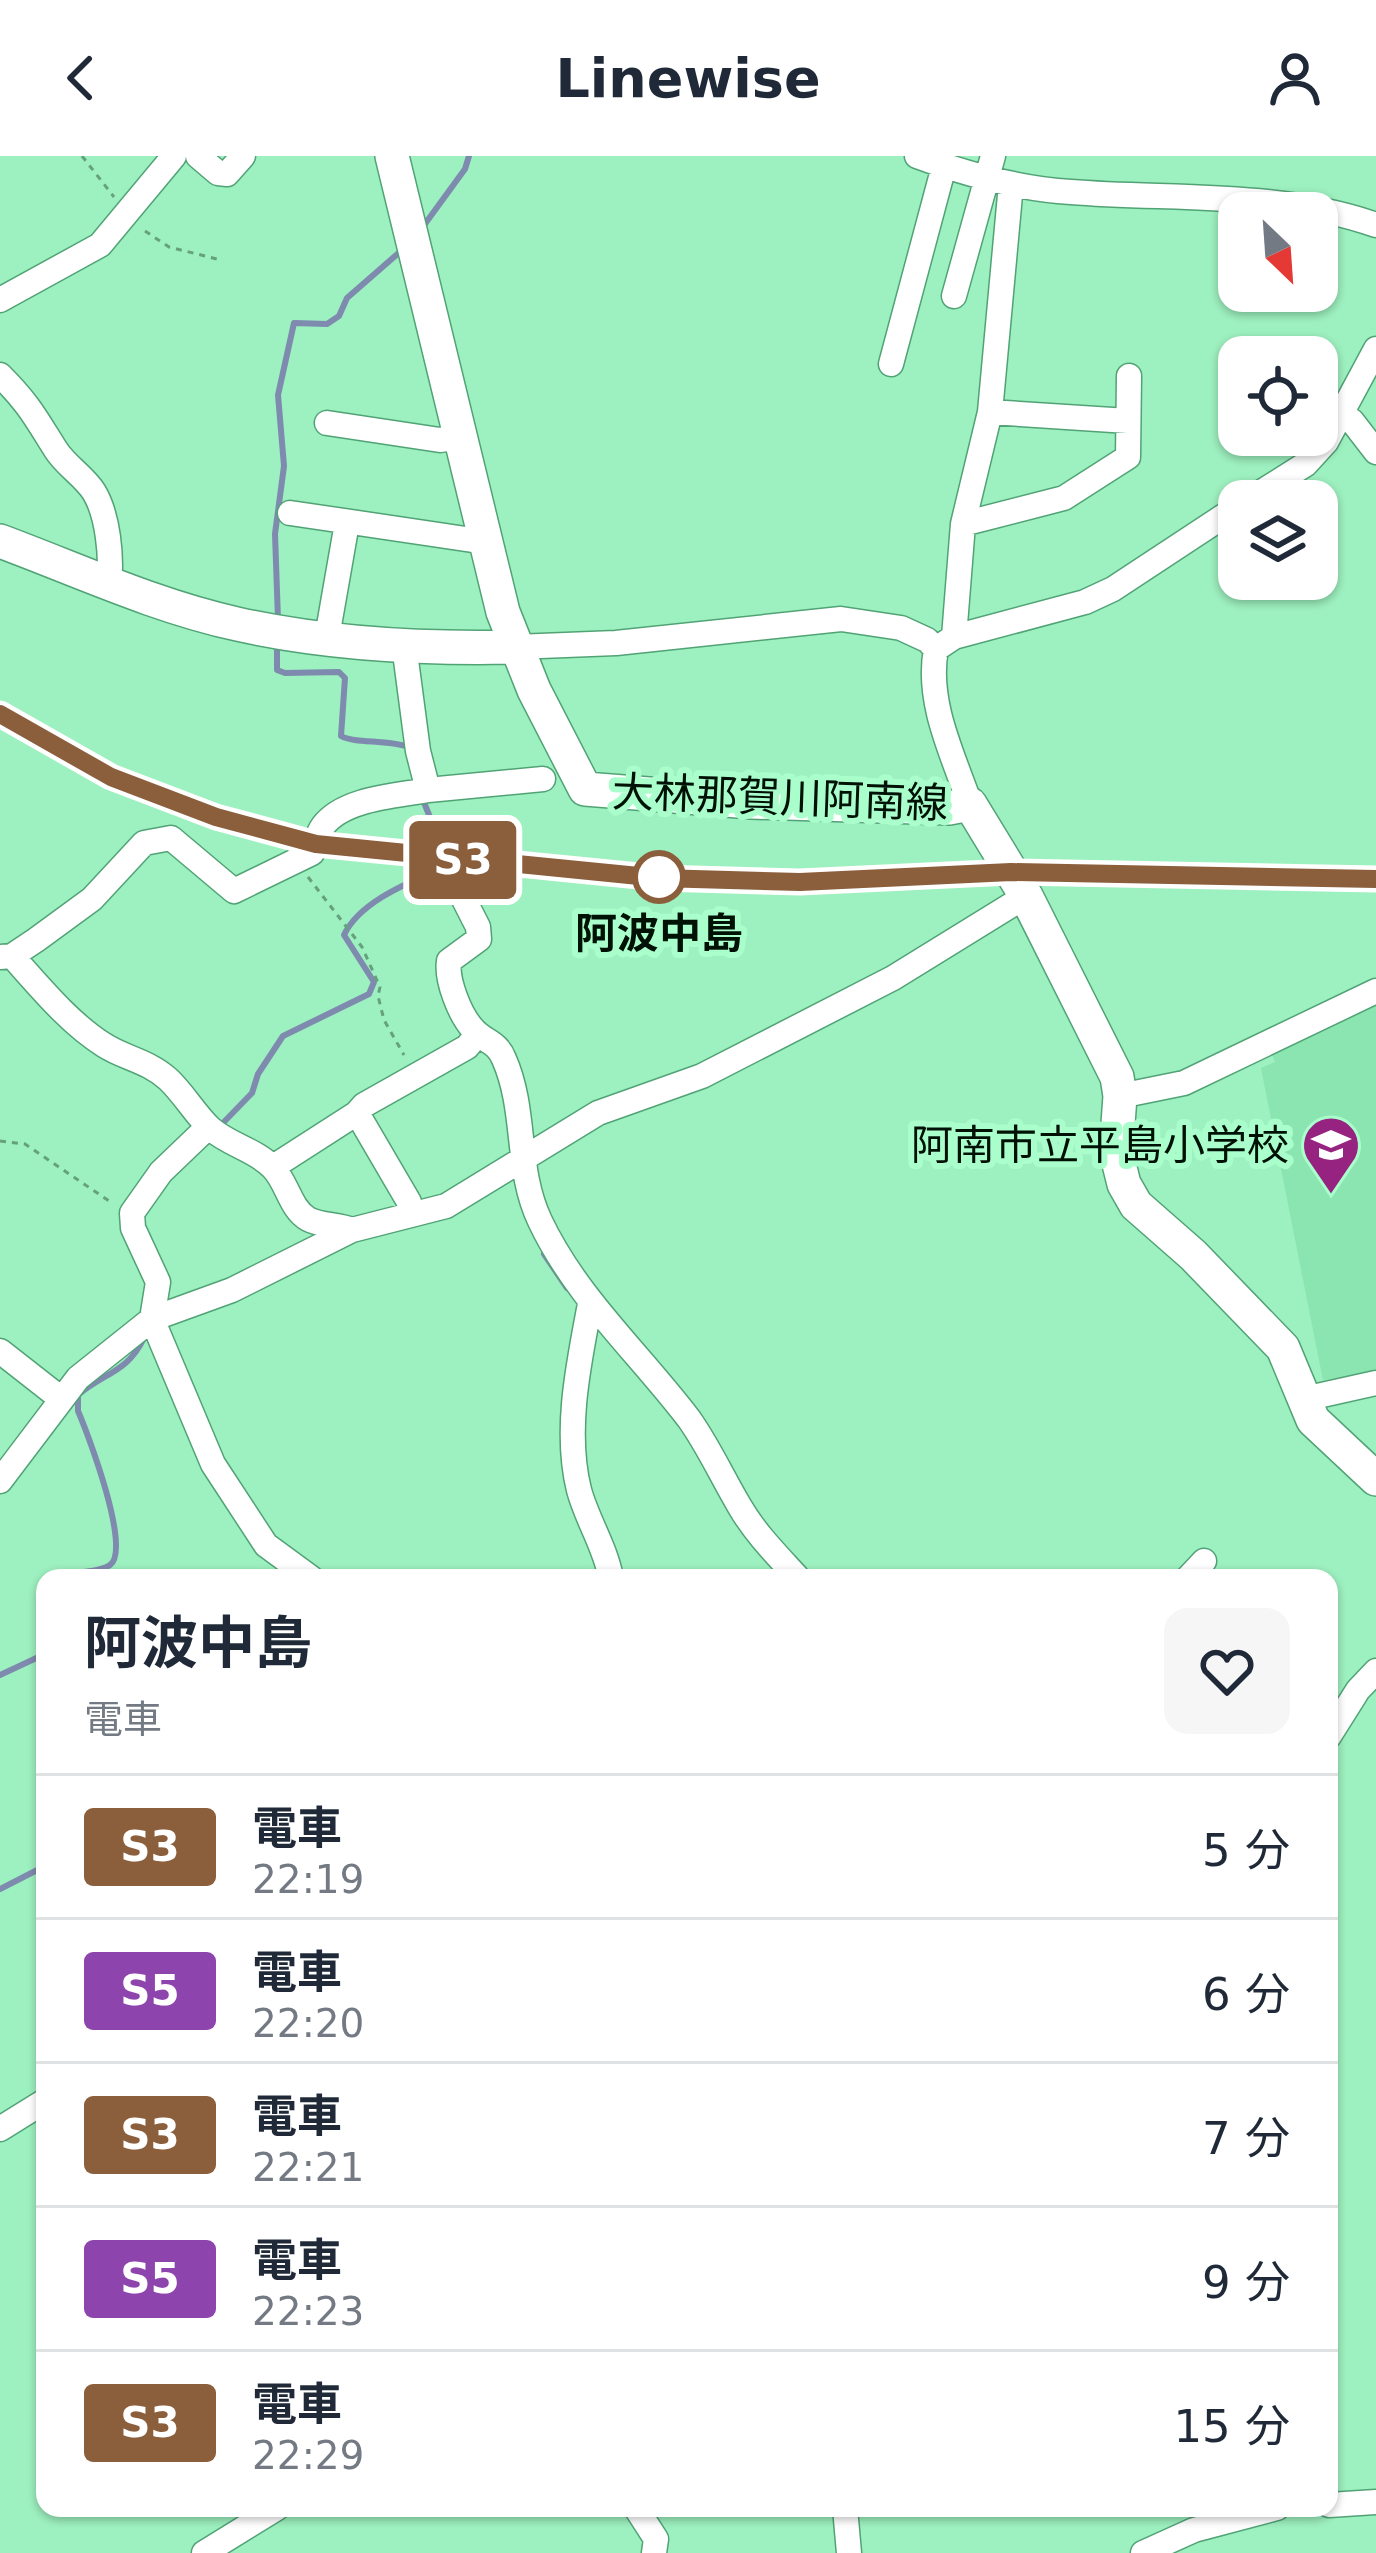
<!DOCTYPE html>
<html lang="ja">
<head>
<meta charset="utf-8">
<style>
  body { margin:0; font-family:"DejaVu Sans","Noto Sans JP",sans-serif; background:#f6f6f7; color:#1f2937; height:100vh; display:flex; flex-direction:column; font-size:45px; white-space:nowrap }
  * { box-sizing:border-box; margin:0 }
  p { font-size:39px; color:#747a83 }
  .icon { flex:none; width:66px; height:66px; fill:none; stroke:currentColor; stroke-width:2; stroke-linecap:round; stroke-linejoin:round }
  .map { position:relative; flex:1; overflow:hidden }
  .sheet { position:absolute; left:36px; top:1413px; width:1302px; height:948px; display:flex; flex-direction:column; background:#fff; border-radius:24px; box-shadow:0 3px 9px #0004 }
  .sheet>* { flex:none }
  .badge { padding:0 24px; border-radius:9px; font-size:42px; line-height:78px }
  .needle { width:78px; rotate:155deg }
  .controls { position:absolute; left:1218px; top:36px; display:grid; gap:24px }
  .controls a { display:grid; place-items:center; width:120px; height:120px; border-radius:24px; background:#fff; box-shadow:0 3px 9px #0004; font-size:60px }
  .map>.badge { position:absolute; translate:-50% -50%; box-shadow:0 0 0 6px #fff }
  .round { display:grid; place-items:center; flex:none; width:126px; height:126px; border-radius:24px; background:#f6f6f7 }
  .headline { display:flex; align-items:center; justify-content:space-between; height:204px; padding:0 48px }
  h1 { font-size:57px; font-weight:700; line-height:90px }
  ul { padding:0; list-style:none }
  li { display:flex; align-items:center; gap:36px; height:144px; padding:0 48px; border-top:3px solid #e0e1e3 }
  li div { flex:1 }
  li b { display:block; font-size:45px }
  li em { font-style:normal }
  li .badge { min-width:132px; font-weight:700; text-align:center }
  header { display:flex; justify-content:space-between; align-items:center; height:156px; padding:0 48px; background:#fff; font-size:54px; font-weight:700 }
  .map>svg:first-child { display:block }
</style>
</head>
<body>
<header><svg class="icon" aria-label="back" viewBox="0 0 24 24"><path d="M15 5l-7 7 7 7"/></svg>Linewise<svg class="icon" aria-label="person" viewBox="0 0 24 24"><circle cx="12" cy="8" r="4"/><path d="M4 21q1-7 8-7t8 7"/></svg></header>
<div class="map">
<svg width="1376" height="2397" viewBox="0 0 1376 2397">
  <rect width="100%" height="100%" fill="#9df0bf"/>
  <path fill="#8ae5b0" d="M1376 848V1215L1323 1224 1261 912 1275 906 1271 895Z"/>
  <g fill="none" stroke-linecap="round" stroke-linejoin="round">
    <path stroke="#7f8aaf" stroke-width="6" d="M422 72 465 13 469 0
      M278 464 275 378 284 310 278 239 294 167 327 168 339 160 347 142 402 94
      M277 487V514L285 517 339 516 345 522 341 580C355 588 387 583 408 591
      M423 644 436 676 439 718
      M221 969 252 937 258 918 283 880 369 838 374 826 344 779C359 747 405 728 437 714
      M544 1098 567 1132
      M64 1422C78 1413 97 1418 110 1409 132 1394 88 1278 78 1255V1239C105 1216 127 1217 144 1182
      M0 1519 45 1498
      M0 1733 45 1710"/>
    <defs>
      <path id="minor" d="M198 0 218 17 227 18 243 0
        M917 0C966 18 1019 33 1071 36 1171 44 1280 35 1376 69
        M954 140 993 0
        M0 144 100 89 174 0
        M891 208 944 10
        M0 219C29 248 35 261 56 294 66 310 84 320 94 336 108 359 112 401 109 428
        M990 256 1128 265
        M1341 260 1352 265 1376 296
        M327 267 440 284 461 281
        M1247 345 1306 308 1326 286 1376 193
        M290 357 486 386
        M963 368 1064 342 1128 301 1129 220
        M327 481 347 367
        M954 481 963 368 990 256 1011 28
        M515 491 616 487 841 463 901 472 927 484 936 493
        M428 634 543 623
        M970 648C953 599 926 546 936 493L954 481 1085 446 1113 433 1239 350
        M449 714 478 771 479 783 449 805C446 824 460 859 473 873 484 886 497 885 504 903 527 955 515 1013 540 1065 576 1141 638 1196 689 1263 709 1291 722 1321 740 1351 755 1377 777 1399 798 1422
        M12 800C39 830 69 867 104 889 124 902 148 905 168 923 184 938 195 958 210 972 229 989 256 994 272 1011 287 1025 290 1053 308 1063 321 1070 338 1068 352 1074
        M0 801 12 800 36 784 92 743 144 687 171 682 234 735 312 697C316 687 317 678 323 670 344 642 397 640 428 634L418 595 404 489
        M1120 940 1184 927 1376 835
        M357 957 364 949 467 891 477 879
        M208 971 161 1016 132 1057 133 1072 158 1126 152 1163 213 1308 266 1389 311 1422
        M273 1011 357 957 409 1046 411 1059
        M590 1148C579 1206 564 1274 579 1334 587 1364 605 1390 611 1422
        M0 1195 60 1242
        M1304 1243 1376 1227
        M0 1325 78 1222 152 1163 232 1134 352 1074 446 1050 598 957 702 920 893 822 1026 740
        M1188 1422 1204 1405
        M1329 1580 1358 1534 1376 1515
        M0 1973 45 1945
        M1329 2349 1376 2346
        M636 2352 656 2383 654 2397
        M845 2352 849 2397
        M204 2397 277 2352
        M1143 2397 1194 2374 1277 2352"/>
      <path id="major" d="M392 0 503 456 534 534 585 633 751 646 949 652 970 648 1026 740 1117 921 1120 940 1116 996 1124 1028 1136 1049 1193 1099 1283 1192 1313 1264 1376 1323
        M0 385C78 414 155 450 237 468 327 488 423 493 515 491"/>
    </defs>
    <use href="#minor" stroke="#51a376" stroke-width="27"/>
    <use href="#major" stroke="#51a376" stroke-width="36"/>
    <path stroke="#66a17d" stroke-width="3" stroke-dasharray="6 6" stroke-linecap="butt" d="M82 0 114 41
      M145 75 169 91 217 103
      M308 721 362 791 380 831 378 840 384 864 404 899
      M0 985 25 988 112 1047"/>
    <use href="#minor" stroke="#fff" stroke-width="24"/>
    <use href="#major" stroke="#fff" stroke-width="33"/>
    <defs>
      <path id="rail" d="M0 558 111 621 216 661 316 688 659 721 799 726 1011 716 1376 723"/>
    </defs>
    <use href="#rail" stroke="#2f543d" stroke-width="10"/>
    <use href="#rail" stroke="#aafecc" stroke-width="6" stroke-dasharray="18" stroke-linecap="butt"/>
  </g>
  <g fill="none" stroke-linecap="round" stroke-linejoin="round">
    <defs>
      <path id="line" d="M0 558 111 621 216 661 316 688 659 722 800 726 1011 716 1376 723"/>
    </defs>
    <use href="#line" stroke="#fff" stroke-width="27"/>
    <use href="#line" stroke="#8b5e3c" stroke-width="18"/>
  </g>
  <defs>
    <symbol id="school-pin" viewBox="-11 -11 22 30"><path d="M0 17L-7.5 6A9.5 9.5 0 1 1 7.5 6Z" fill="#972380" stroke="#aafecc"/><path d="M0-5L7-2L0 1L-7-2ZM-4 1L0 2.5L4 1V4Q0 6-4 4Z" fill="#fff"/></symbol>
  </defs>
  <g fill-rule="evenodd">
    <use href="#school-pin" x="1298" y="956" width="66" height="90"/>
  </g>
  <circle fill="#fff" stroke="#8b5e3c" stroke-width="6" cx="659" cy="721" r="24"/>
  <g text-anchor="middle" stroke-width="12" stroke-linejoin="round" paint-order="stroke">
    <g font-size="42" fill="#001105" stroke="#aafecc">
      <text transform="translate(780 641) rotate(2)" y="15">大林那賀川阿南線</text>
    </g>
    <g font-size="42" font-weight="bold" fill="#001105" stroke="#aafecc">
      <text x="659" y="792">阿波中島</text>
    </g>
    <g font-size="42" fill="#001105" stroke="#aafecc" text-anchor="end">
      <text x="1289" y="1004">阿南市立平島小学校</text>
    </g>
  </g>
</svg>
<div class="controls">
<a><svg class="needle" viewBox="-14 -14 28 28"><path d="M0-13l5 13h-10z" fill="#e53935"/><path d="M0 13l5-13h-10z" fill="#747a83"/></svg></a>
<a><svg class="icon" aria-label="locate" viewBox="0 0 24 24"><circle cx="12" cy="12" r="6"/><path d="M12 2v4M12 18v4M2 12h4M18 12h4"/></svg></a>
<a><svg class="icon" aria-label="layers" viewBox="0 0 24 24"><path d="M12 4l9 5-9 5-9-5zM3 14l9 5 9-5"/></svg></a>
</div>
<b class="badge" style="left:463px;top:704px;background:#8b5e3c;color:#fff">S3</b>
<section class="sheet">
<div class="headline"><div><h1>阿波中島</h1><p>電車</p></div><a class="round"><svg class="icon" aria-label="heart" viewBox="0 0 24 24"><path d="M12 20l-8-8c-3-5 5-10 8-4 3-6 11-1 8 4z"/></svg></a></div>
<ul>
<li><span class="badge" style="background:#8b5e3c;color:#fff">S3</span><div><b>電車</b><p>22:19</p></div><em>5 分</em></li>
<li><span class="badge" style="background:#8e44ad;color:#fff">S5</span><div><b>電車</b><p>22:20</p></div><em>6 分</em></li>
<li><span class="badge" style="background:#8b5e3c;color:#fff">S3</span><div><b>電車</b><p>22:21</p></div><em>7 分</em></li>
<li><span class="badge" style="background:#8e44ad;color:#fff">S5</span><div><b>電車</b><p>22:23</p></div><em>9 分</em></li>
<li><span class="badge" style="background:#8b5e3c;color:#fff">S3</span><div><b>電車</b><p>22:29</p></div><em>15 分</em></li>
</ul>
</section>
</div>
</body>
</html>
